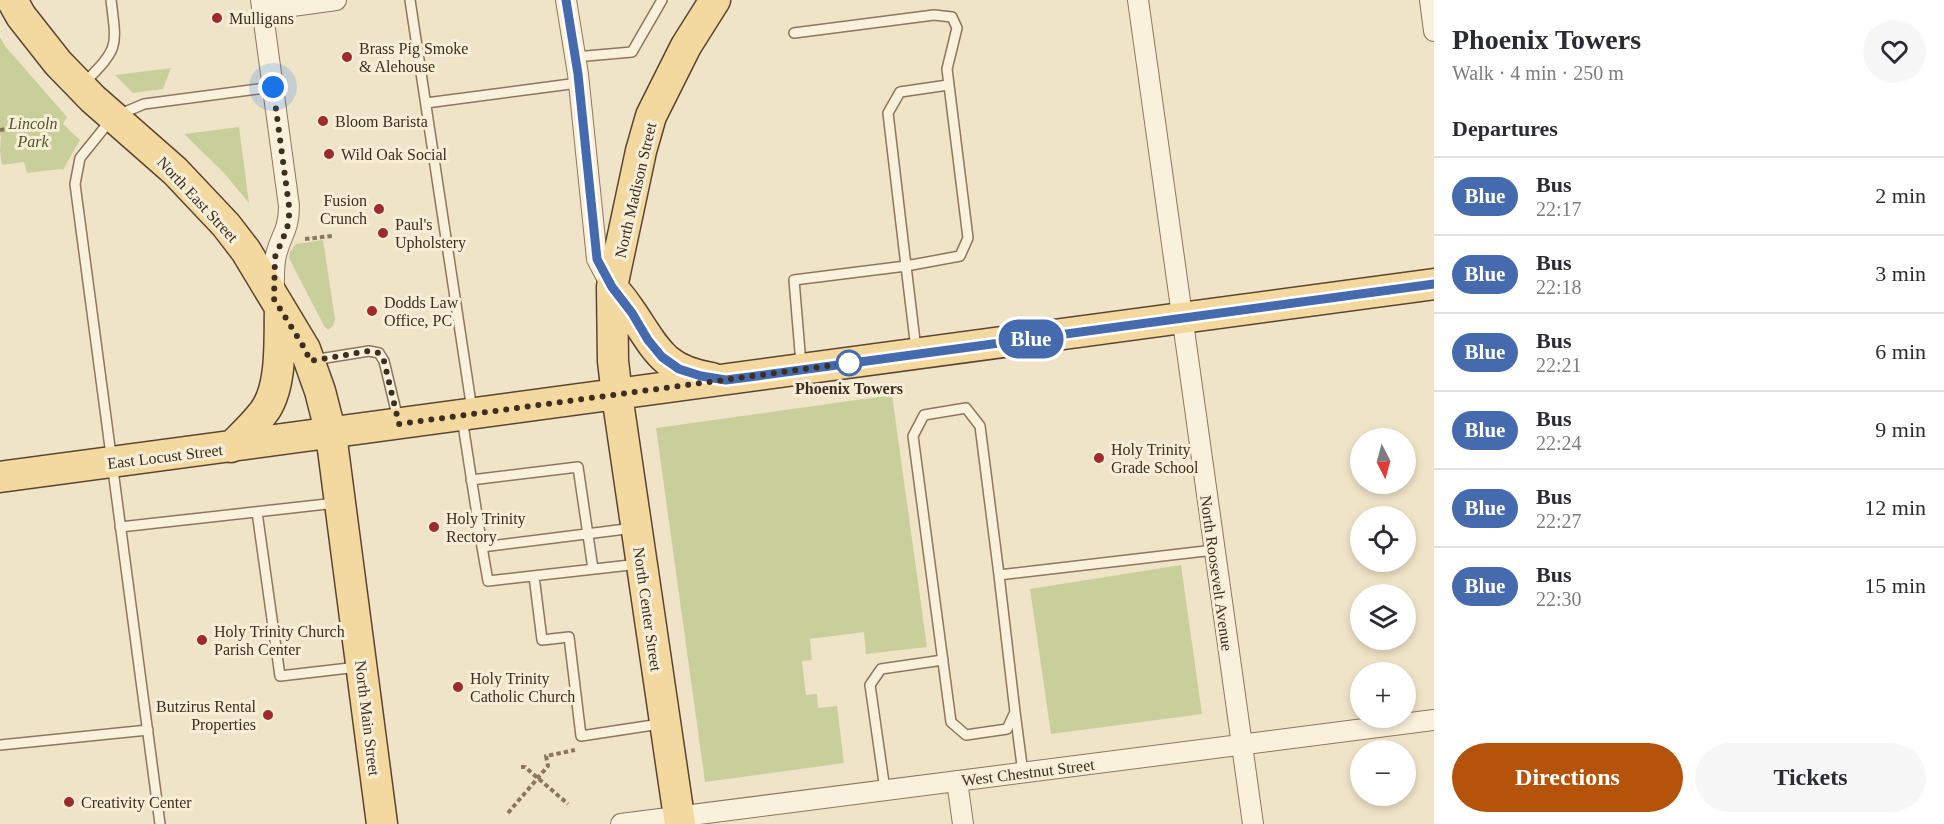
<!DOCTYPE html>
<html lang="en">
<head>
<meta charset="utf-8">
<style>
  body { margin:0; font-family:"Times New Roman",serif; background:#f7f7f7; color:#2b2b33; height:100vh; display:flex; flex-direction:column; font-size:22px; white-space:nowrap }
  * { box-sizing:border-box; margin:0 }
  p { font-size:20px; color:#7c7c81 }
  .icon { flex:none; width:33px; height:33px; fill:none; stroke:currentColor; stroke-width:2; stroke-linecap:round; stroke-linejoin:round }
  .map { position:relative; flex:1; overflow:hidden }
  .details { display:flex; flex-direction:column; background:#fff; width:510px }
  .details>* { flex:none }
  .badge { padding:0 12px; border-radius:20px; font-size:21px; line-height:39px }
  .needle { width:39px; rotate:174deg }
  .buttons { position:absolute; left:1350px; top:428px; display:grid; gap:12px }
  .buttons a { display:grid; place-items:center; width:66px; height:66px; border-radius:50%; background:#fff; box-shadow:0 3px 9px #0003; font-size:30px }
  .you { position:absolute; width:30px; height:30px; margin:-15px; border:4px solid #fff; border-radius:50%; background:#1a73e8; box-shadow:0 0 0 9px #1a73e833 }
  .map>.badge { position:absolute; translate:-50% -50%; box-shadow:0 0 0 3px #fff }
  h2 { padding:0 18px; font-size:22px; line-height:54px }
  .round { display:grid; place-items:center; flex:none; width:63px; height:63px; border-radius:32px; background:#f7f7f7 }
  .head { display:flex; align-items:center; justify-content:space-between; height:102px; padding:0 18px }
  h1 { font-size:28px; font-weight:800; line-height:45px }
  .button { display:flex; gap:12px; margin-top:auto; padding:12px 18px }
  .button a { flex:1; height:69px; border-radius:36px; background:#b45309; color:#fff; font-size:24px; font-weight:800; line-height:69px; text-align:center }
  .button a+a { background:#f7f7f7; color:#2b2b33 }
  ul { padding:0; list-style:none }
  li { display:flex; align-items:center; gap:18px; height:78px; padding:0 18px; border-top:2px solid #e1e1e2 }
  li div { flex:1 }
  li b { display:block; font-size:22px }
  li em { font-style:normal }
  li .badge { min-width:66px; font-weight:700; text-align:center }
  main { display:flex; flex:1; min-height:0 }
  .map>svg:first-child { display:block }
</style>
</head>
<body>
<main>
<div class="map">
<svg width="1434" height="824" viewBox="0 0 1434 824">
  <rect width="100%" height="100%" fill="#f0e4c8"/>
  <path fill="#c9cf9b" d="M0 37 5 46 67 117 63 124 80 140 63 170 60 169 27 173 24 162 2 165 0 152 1 135H0Z
    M171 68 163 89 133 93 115 75Z
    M239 127 249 203 223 172 184 134Z
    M323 240 335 319 333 326 328 330 324 326 289 258 290 252 296 244Z
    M892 395 927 647 866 654 864 632 810 639 812 660 802 661 806 695 817 694 818 708 837 706 844 763 705 782 656 428Z
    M1181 565 1202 714 1051 734 1030 589Z"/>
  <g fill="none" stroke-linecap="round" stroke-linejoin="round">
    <defs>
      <path id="service" d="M410 0 472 410
        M794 33 934 15 952 17 957 28 947 69 968 238 960 256 906 266 888 113 900 92 948 85
        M575 57 632 52 662 0
        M84 83C119 48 117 48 111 0
        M426 103 578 83
        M313 360 369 351 379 353 384 361 398 419
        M801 364 794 280 906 266 916 349
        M462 418 482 547 634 528
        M471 480 578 467 593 569
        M257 512 280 676 358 667
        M120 527 336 503
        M482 547 488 581 639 564
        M999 575 1015 712 1007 729 966 735 951 722 913 436 924 415 966 408 980 426 999 575 1214 550
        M534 576 542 640 569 637 581 736 660 724
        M1015 712 1023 773
        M0 745 148 730
        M885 790 870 685 881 669 943 660
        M160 824 75 184 80 158 113 117 144 104 273 87"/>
      <path id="minor" d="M261 0 289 206C289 230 281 235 276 255 273 268 274 280 274 293
        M566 0 578 74 597 259 612 287
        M1138 0 1253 824
        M1430 0 1434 31
        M263 10 336 0
        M957 781 963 824
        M621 824 1434 720"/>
      <path id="primary" d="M12 0 21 16 58 63 93 99 175 171 226 225 246 251 305 349 320 391 331 434 382 824
        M612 287C619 295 626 304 632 313 656 349 664 371 712 378
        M231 447C242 436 254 425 263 413 283 388 279 339 280 308
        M0 477 1434 284
        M680 824 617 395 613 361 612 287 641 151 651 116 686 46 715 0"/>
    </defs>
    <use href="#service" stroke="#8d765c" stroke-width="12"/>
    <use href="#minor" stroke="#8d765c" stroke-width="22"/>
    <use href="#primary" stroke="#5b4430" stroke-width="33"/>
    <path stroke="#8d765c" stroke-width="4" stroke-dasharray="4.5 3" stroke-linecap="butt" d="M0 130 55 122
      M305 239 332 236
      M521 767H525L568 804
      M508 813 548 766 546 756 575 750"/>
    <use href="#service" stroke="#faf1dc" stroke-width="9"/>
    <use href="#minor" stroke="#faf1dc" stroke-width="20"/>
    <use href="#primary" stroke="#f3d9a0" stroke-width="30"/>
  </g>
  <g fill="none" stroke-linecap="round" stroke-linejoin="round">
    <defs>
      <path id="line" d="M566 0 578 74 597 259 612 287 632 313 648 340 662 357 679 369 701 376 726 380 757 376 1434 284"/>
    </defs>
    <use href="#line" stroke="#fff" stroke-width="14"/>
    <use href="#line" stroke="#456bae" stroke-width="9"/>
    <path stroke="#3d2e20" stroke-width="6" stroke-dasharray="0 10.8" d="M273 87 289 206V218L287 229 275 257 274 299 305 349 310 361 369 351 379 353 384 361 399 424 849 363"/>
  </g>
  <g fill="#9e2a2b" stroke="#f7eed8" stroke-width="2">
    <circle cx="217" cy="18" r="6"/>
    <circle cx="347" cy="57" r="6"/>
    <circle cx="323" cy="121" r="6"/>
    <circle cx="329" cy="154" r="6"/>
    <circle cx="379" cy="209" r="6"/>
    <circle cx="383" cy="233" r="6"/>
    <circle cx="372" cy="311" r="6"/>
    <circle cx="1099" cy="458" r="6"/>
    <circle cx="434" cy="527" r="6"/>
    <circle cx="202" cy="640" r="6"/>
    <circle cx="458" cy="687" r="6"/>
    <circle cx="268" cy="715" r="6"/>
    <circle cx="69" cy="802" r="6"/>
  </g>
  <circle fill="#fff" stroke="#456bae" stroke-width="3" cx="849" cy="363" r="12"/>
  <g text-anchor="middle" stroke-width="6" stroke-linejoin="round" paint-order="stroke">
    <g font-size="16" fill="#3d2e20" stroke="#f7eed8" text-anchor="start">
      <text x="229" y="24">Mulligans</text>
      <text x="359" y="54">Brass Pig Smoke<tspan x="359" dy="18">&amp; Alehouse</tspan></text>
      <text x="335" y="127">Bloom Barista</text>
      <text x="341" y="160">Wild Oak Social</text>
      <text x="367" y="206" text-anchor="end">Fusion<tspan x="367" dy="18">Crunch</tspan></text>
      <text x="395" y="230">Paul's<tspan x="395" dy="18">Upholstery</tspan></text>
      <text x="384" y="308">Dodds Law<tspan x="384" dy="18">Office, PC</tspan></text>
      <text x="1111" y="455">Holy Trinity<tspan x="1111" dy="18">Grade School</tspan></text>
      <text x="446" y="524">Holy Trinity<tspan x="446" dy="18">Rectory</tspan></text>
      <text x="214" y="637">Holy Trinity Church<tspan x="214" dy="18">Parish Center</tspan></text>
      <text x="470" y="684">Holy Trinity<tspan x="470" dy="18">Catholic Church</tspan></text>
      <text x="256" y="712" text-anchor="end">Butzirus Rental<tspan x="256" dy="18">Properties</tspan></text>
      <text x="81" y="808">Creativity Center</text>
    </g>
    <g font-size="16" font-style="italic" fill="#4d5a26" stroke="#f7eed8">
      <text x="33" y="129">Lincoln<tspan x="33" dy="18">Park</tspan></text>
    </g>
    <g font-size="16" fill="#3d2e20" stroke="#f7eed8">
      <text transform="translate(635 190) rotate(-77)" y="6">North Madison Street</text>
      <text transform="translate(198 199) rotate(47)" y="6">North East Street</text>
      <text transform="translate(165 456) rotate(-7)" y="6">East Locust Street</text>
      <text transform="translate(1217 573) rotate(82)" y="6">North Roosevelt Avenue</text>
      <text transform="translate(648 609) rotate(82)" y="6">North Center Street</text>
      <text transform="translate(368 718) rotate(83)" y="6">North Main Street</text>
      <text transform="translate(1028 772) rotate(-7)" y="6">West Chestnut Street</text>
    </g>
    <g font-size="16" font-weight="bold" fill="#3d2e20" stroke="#f7eed8">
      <text x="849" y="394">Phoenix Towers</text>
    </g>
  </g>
</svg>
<div class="buttons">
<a><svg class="needle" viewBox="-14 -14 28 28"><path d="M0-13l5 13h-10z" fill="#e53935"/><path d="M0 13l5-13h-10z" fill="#7c7c81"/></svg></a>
<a><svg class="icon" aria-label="locate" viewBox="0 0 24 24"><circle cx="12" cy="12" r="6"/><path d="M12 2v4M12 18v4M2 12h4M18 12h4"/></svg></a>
<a><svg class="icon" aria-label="layers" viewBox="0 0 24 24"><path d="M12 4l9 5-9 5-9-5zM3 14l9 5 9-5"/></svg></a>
<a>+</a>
<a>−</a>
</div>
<div class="you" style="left:273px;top:87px"></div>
<b class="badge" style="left:1031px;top:339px;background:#456bae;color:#fff">Blue</b>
</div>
<section class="details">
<div class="head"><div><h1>Phoenix Towers</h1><p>Walk · 4 min · 250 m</p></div><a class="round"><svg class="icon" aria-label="heart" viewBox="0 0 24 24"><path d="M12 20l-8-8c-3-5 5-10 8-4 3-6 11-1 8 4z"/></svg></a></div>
<h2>Departures</h2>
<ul>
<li><span class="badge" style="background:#456bae;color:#fff">Blue</span><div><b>Bus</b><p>22:17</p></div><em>2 min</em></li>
<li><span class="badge" style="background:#456bae;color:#fff">Blue</span><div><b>Bus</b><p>22:18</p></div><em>3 min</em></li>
<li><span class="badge" style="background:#456bae;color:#fff">Blue</span><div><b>Bus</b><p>22:21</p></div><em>6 min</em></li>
<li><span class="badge" style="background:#456bae;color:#fff">Blue</span><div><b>Bus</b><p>22:24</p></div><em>9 min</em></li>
<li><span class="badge" style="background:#456bae;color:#fff">Blue</span><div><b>Bus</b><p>22:27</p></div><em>12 min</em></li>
<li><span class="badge" style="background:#456bae;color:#fff">Blue</span><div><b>Bus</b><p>22:30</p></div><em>15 min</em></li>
</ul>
<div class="button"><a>Directions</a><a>Tickets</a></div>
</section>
</main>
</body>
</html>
